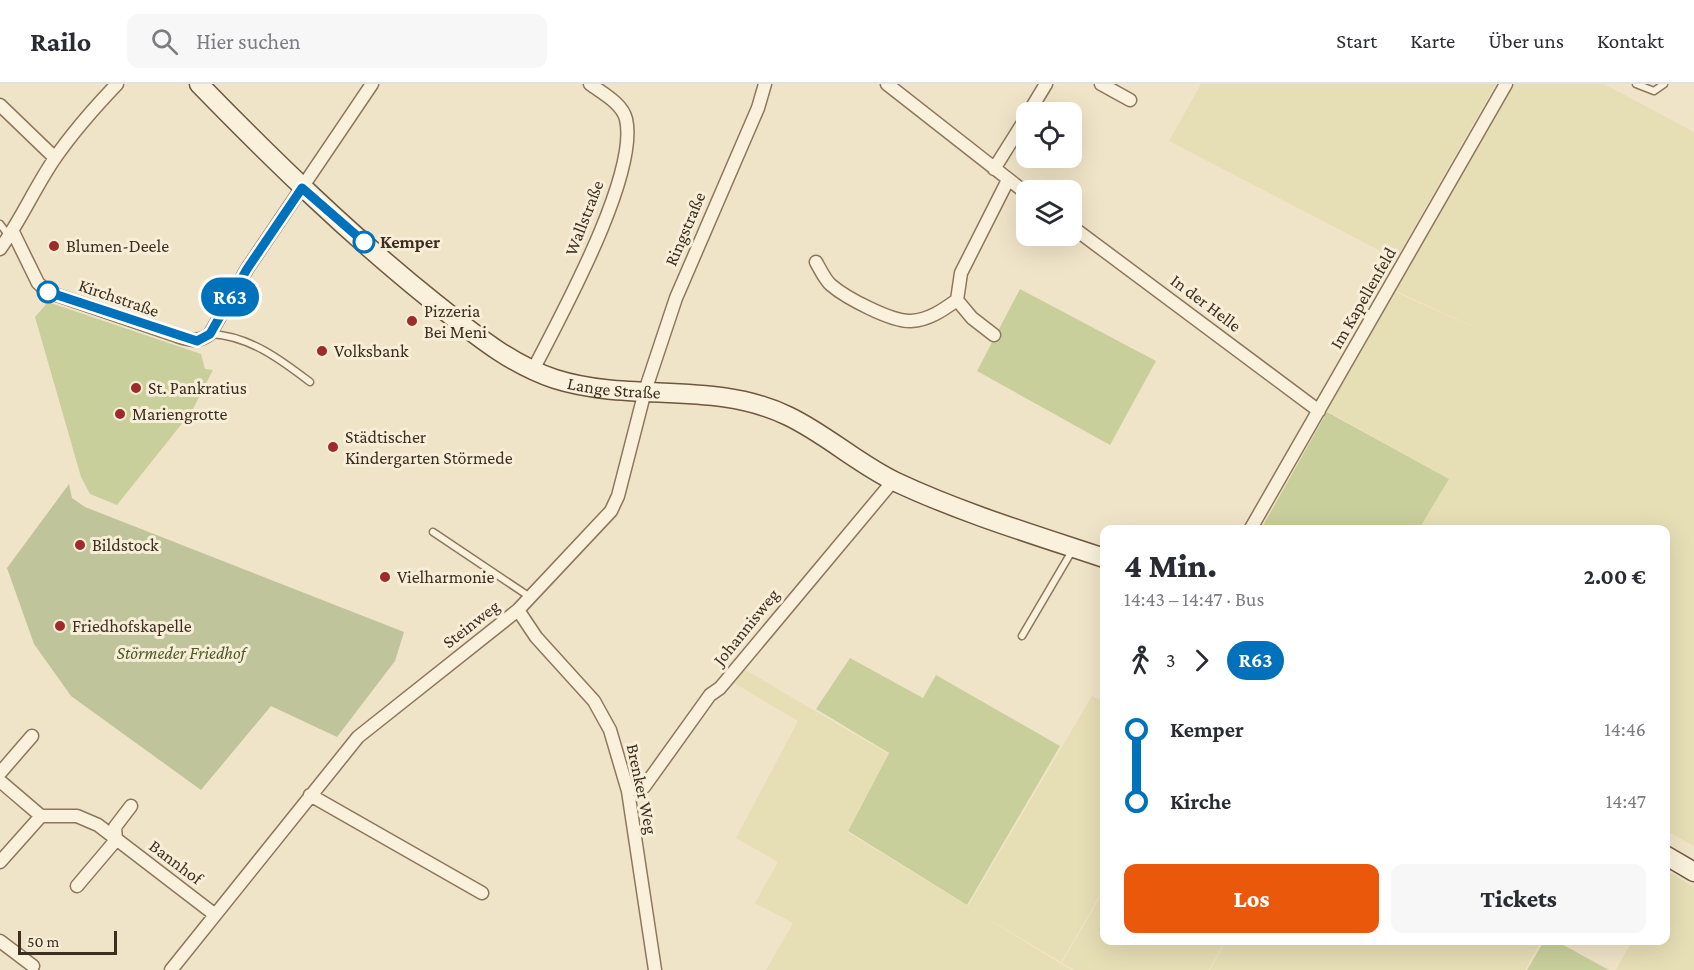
<!DOCTYPE html>
<html lang="de">
<head>
<meta charset="utf-8">
<style>
  body { margin:0; font-family:"Crimson Pro",serif; background:#f7f7f7; color:#2b2b33; height:100vh; display:flex; flex-direction:column; font-size:22px; white-space:nowrap }
  * { box-sizing:border-box; margin:0 }
  p { font-size:20px; color:#7c7c81 }
  .icon { flex:none; width:33px; height:33px; fill:none; stroke:currentColor; stroke-width:2; stroke-linecap:round; stroke-linejoin:round }
  .map { position:relative; flex:1; overflow:hidden }
  .sheet { position:absolute; left:1100px; top:441px; width:570px; height:420px; display:flex; flex-direction:column; background:#fff; border-radius:12px; box-shadow:0 6px 24px #0002 }
  .sheet>* { flex:none }
  .badge { padding:0 12px; border-radius:20px; font-size:21px; line-height:39px }
  .fabs { position:absolute; left:1016px; top:18px; display:grid; gap:12px }
  .fabs a { display:grid; place-items:center; width:66px; height:66px; border-radius:12px; background:#fff; box-shadow:0 6px 24px #0002; font-size:30px }
  .scale { position:absolute; left:18px; bottom:15px; width:99px; box-sizing:border-box; padding-left:6px; border:3px solid #3d2e20; border-top:0; font-size:16px; line-height:21px; white-space:nowrap; color:#3d2e20; -webkit-text-stroke:4px #f7eed8; paint-order:stroke }
  .map>.badge { position:absolute; translate:-50% -50%; box-shadow:0 0 0 3px #fff }
  .legs { display:flex; align-items:center; gap:9px; height:66px; padding:0 24px; font-size:20px }
  .legs p { margin-inline-start:auto }
  .overview { display:flex; align-items:center; justify-content:space-between; height:102px; padding:0 24px }
  h1 { font-size:33px; font-weight:800; line-height:45px }
  .action { display:flex; gap:12px; margin-top:auto; padding:12px 24px }
  .action a { flex:1; height:69px; border-radius:12px; background:#ea580c; color:#fff; font-size:24px; font-weight:800; line-height:69px; text-align:center }
  .action a+a { background:#f7f7f7; color:#2b2b33 }
  ul { padding:0 24px; list-style:none }
  li { display:flex; align-items:center; gap:21px; height:72px; font-size:22px }
  li i { display:grid; place-items:center; width:9px; height:100%; margin:0 8px; background:currentColor }
  li i::after { content:''; width:15px; height:15px; margin:-8px; border:4px solid; border-radius:50%; background:#fff }
  li p { margin-inline-start:auto }
  li:first-child i { background:linear-gradient(#0000 50%,currentColor 0) }
  li:last-child i { background:linear-gradient(currentColor 50%,#0000 0) }
  header { display:flex; align-items:center; gap:36px; box-sizing:border-box; height:84px; padding:0 30px; background:#fff; border-bottom:2px solid #e1e1e2 }
  header strong { font-size:28px }
  nav { display:flex; gap:33px; margin-inline-start:auto; font-size:21px }
  .search { width:420px; height:54px; background:#f7f7f7; display:flex; align-items:center; gap:15px; box-sizing:border-box; padding:0 21px; border-radius:12px; color:#7c7c81; font-size:22px }
  .map>svg:first-child { display:block }
</style>
</head>
<body>
<header>
<strong>Railo</strong>
<div class="search"><svg class="icon" aria-label="search" viewBox="0 0 24 24"><circle cx="10" cy="10" r="6"/><path d="M15 15l6 6"/></svg>Hier suchen</div>
<nav><a>Start</a><a>Karte</a><a>Über uns</a><a>Kontakt</a></nav>
</header>
<div class="map">
<svg width="1694" height="886" viewBox="0 0 1694 886">
  <rect width="100%" height="100%" fill="#f0e4c8"/>
  <path fill="#e6deb5" d="M1201 0H1496L1396 175 1169 57Z
    M1513 0H1604L1694 48V762L1665 746V446L1419 445 1449 395 1327 327 1395 208 1498 254 1396 207Z
    M744 585 888 670 847 748 968 822 1092 612 1104 618V804L1061 878 980 830 1071 886H766L793 839 755 819 778 778 736 754 798 637 734 599Z
    M1671 789 1694 803V886H1616L1632 857 1665 856V799Z
    M1104 806V856L1225 857 1209 886H1075L1062 879Z
    M1226 857 1227 856 1541 857 1525 886H1210Z"/>
  <path fill="#c9cf9b" d="M1020 205 1156 277 1110 361 977 287Z
    M48 218 201 270 205 285 213 286 192 327 117 421 90 410 81 393 35 233Z
    M1327 328 1449 395 1419 445H1261Z
    M850 574 923 614 936 591 1060 662 967 821 848 747 889 669 816 625Z
    M1544 857H1556L1609 886H1527Z"/>
  <path fill="#bfc49a" d="M69 400 72 414 85 423 404 548 395 577 337 653 271 622 201 706 71 612 34 560 7 484Z"/>
  <g fill="none" stroke-linecap="round" stroke-linejoin="round">
    <defs>
      <path id="service" d="M1636 0 1654 7 1664 0
        M0 140 9 152
        M211 250C249 252 280 275 310 298
        M433 448 530 513
        M1022 552 1072 467"/>
      <path id="minor" d="M887 0 1026 109
        M1101 0 1130 16
        M0 21 55 74
        M1029 28 1046 0
        M994 85 1026 34
        M1071 142 1319 327
        M13 148 38 199 48 208 177 252C190 256 198 259 210 250L247 185 372 0
        M0 165C21 136 35 103 55 74 73 48 95 23 117 0
        M816 178C820 185 825 196 831 201 846 214 892 238 911 237 929 236 943 226 957 216
        M994 251 972 234 957 216 961 189 1008 96
        M533 286C560 233 639 91 626 35 622 19 602 9 590 0
        M1250 446 1506 0
        M518 526 536 553 594 617 610 646 628 707 655 886
        M0 689 32 652
        M0 697 41 732
        M628 707 644 703 710 611 720 604 893 397
        M310 711 482 809
        M0 778 41 732H77L98 741 214 830
        M77 802 116 756 115 743 131 722
        M0 857 33 882
        M171 886 358 653 518 526 611 427 618 412 645 307 676 214 758 24 765 0"/>
      <g id="secondary">
        <path id="s1" d="M199 0C274 77 351 152 435 219 472 248 509 280 555 295 631 319 714 296 788 332 826 350 858 380 896 398 962 429 1035 451 1104 474"/>
        <path d="M1665 771 1694 788"/>
      </g>
    </defs>
    <use href="#service" stroke="#8d765c" stroke-width="9"/>
    <use href="#minor" stroke="#8d765c" stroke-width="15"/>
    <use href="#secondary" stroke="#6f573f" stroke-width="21"/>
    <use href="#service" stroke="#faf1dc" stroke-width="6"/>
    <use href="#minor" stroke="#faf1dc" stroke-width="12"/>
    <use href="#secondary" stroke="#faf1dc" stroke-width="18"/>
  </g>
  <g fill="none" stroke-linecap="round" stroke-linejoin="round">
    <defs>
      <path id="line-1" d="M48 208 197 257 210 250 247 185 302 104 364 158"/>
    </defs>
    <use href="#line-1" stroke="#fff" stroke-width="14"/>
    <use href="#line-1" stroke="#0072bc" stroke-width="9"/>
  </g>
  <g fill="#fff" stroke="#0072bc" stroke-width="3">
    <circle cx="364" cy="158" r="10"/>
    <circle cx="48" cy="208" r="10"/>
  </g>
  <g fill="#9e2a2b" stroke="#f7eed8" stroke-width="2">
    <circle cx="54" cy="162" r="6"/>
    <circle cx="412" cy="237" r="6"/>
    <circle cx="322" cy="267" r="6"/>
    <circle cx="136" cy="304" r="6"/>
    <circle cx="120" cy="330" r="6"/>
    <circle cx="333" cy="363" r="6"/>
    <circle cx="80" cy="461" r="6"/>
    <circle cx="385" cy="493" r="6"/>
    <circle cx="60" cy="542" r="6"/>
  </g>
  <g text-anchor="middle" stroke-width="6" stroke-linejoin="round" paint-order="stroke">
    <g font-size="18" fill="#3d2e20" stroke="#f7eed8">
      <text transform="translate(584 134) rotate(-69)" y="6">Wallstraße</text>
      <text transform="translate(685 145) rotate(-67)" y="6">Ringstraße</text>
      <text transform="translate(119 214) rotate(19)" y="6">Kirchstraße</text>
      <text transform="translate(1363 214) rotate(-60)" y="6">Im Kapellenfeld</text>
      <text transform="translate(1206 219) rotate(37)" y="6">In der Helle</text>
      <text dy="6" stroke="none"><textPath href="#s1" startOffset="525">Lange Straße</textPath></text>
      <text transform="translate(471 540) rotate(-38)" y="6">Steinweg</text>
      <text transform="translate(746 543) rotate(-51)" y="6">Johannisweg</text>
      <text transform="translate(642 705) rotate(78)" y="6">Brenker Weg</text>
      <text transform="translate(176 778) rotate(37)" y="6">Bannhof</text>
    </g>
    <g font-size="18" font-weight="bold" fill="#3d2e20" stroke="#f7eed8" text-anchor="start">
      <text x="380" y="164">Kemper</text>
    </g>
    <g font-size="18" fill="#3d2e20" stroke="#f7eed8" text-anchor="start">
      <text x="66" y="168">Blumen-Deele</text>
      <text x="424" y="233">Pizzeria<tspan x="424" dy="21">Bei Meni</tspan></text>
      <text x="334" y="273">Volksbank</text>
      <text x="148" y="310">St. Pankratius</text>
      <text x="132" y="336">Mariengrotte</text>
      <text x="345" y="359">Städtischer<tspan x="345" dy="21">Kindergarten Störmede</tspan></text>
      <text x="92" y="467">Bildstock</text>
      <text x="397" y="499">Vielharmonie</text>
      <text x="72" y="548">Friedhofskapelle</text>
    </g>
    <g font-size="18" font-style="italic" fill="#4d5a26" stroke="#f7eed8">
      <text x="181" y="575">Störmeder Friedhof</text>
    </g>
  </g>
</svg>
<div class="fabs">
<a><svg class="icon" aria-label="locate" viewBox="0 0 24 24"><circle cx="12" cy="12" r="6"/><path d="M12 2v4M12 18v4M2 12h4M18 12h4"/></svg></a>
<a><svg class="icon" aria-label="layers" viewBox="0 0 24 24"><path d="M12 4l9 5-9 5-9-5zM3 14l9 5 9-5"/></svg></a>
</div>
<div class="scale">50 m</div>
<b class="badge" style="left:230px;top:213px;background:#0072bc;color:#fff">R63</b>
<section class="sheet">
<div class="overview"><div><h1>4 Min.</h1><p>14:43 – 14:47 · Bus</p></div><b>2.00 €</b></div>
<div class="legs"><svg class="icon" aria-label="walk" viewBox="0 0 24 24"><circle cx="13" cy="4" r="2"/><path d="M13 8l-2 6 4 7M11 14l-3 7M7 12l3-4h3l4 4"/></svg>3<svg class="icon" aria-label="forward" viewBox="0 0 24 24"><path d="M9 5l7 7-7 7"/></svg><b class="badge" style="background:#0072bc;color:#fff">R63</b></div>
<ul>
<li><i style="color:#0072bc"></i><b>Kemper</b><p>14:46</p></li>
<li><i style="color:#0072bc"></i><b>Kirche</b><p>14:47</p></li>
</ul>
<div class="action"><a>Los</a><a>Tickets</a></div>
</section>
</div>
</body>
</html>
